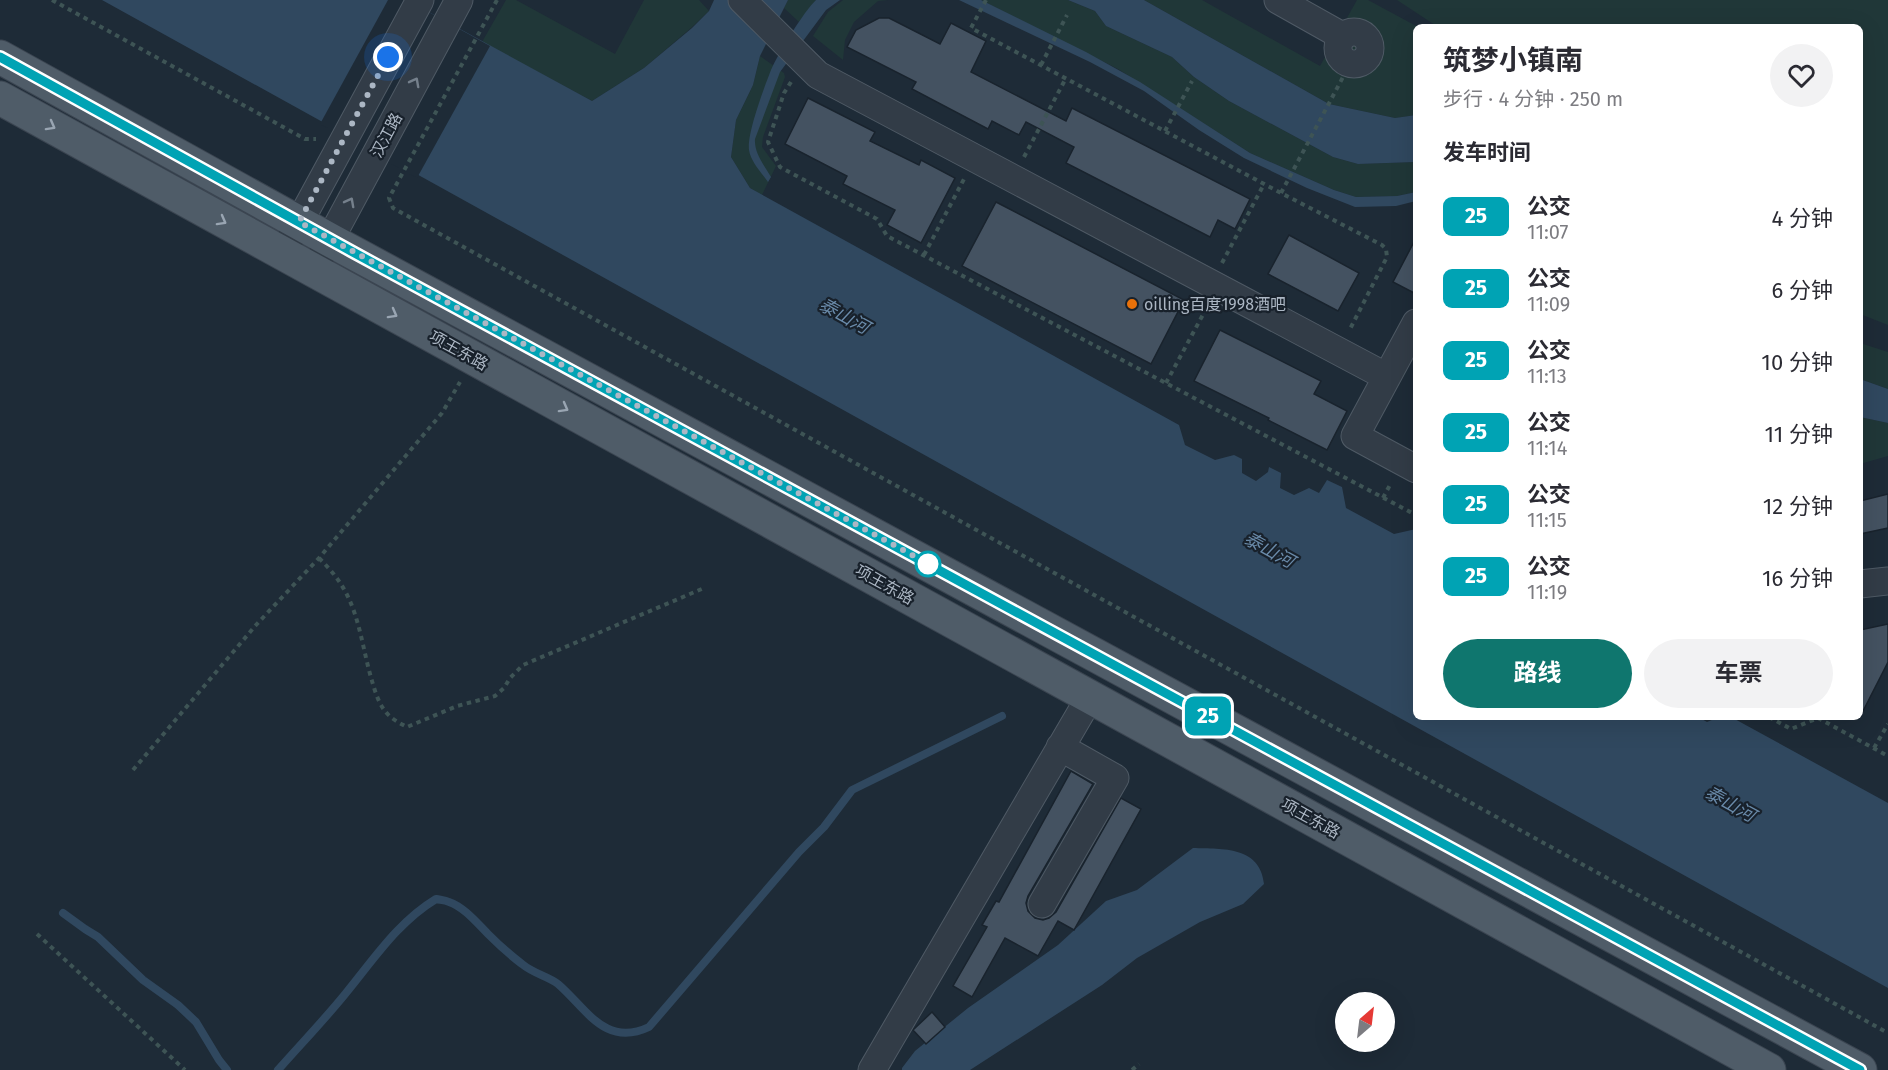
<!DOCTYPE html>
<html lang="zh">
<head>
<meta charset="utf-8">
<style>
  body { margin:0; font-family:"Fira Sans","Noto Sans SC",sans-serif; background:#f2f2f3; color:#2b2b33; height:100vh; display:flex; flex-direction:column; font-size:22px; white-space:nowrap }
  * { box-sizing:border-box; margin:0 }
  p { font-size:20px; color:#7c7c81 }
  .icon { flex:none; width:33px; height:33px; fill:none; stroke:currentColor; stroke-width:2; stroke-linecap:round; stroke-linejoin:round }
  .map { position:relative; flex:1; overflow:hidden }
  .side { position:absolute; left:1413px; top:24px; width:450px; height:696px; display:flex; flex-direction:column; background:#fff; border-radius:9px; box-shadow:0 6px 24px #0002 }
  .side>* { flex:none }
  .badge { padding:0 12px; border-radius:9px; font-size:21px; line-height:39px }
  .needle { width:39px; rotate:28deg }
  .fabs { position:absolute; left:1335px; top:992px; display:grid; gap:12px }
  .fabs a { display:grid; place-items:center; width:60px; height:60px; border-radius:50%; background:#fff; box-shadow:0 6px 24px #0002; font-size:30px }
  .you { position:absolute; width:30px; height:30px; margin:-15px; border:4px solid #fff; border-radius:50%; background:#1a73e8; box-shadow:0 0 0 9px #1a73e833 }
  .map>.badge { position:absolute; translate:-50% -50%; box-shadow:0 0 0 3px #fff }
  h2 { padding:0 30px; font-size:22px; line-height:54px }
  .round { display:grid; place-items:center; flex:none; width:63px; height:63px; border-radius:32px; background:#f2f2f3 }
  .headline { display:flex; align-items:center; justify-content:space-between; height:102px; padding:0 30px }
  h1 { font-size:28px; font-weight:700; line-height:45px }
  .action { display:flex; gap:12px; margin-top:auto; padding:12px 30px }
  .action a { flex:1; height:69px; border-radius:36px; background:#0f766e; color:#fff; font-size:24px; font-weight:700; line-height:69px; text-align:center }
  .action a+a { background:#f2f2f3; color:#2b2b33 }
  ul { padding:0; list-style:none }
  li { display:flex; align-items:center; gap:18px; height:72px; padding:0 30px }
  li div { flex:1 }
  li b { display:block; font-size:22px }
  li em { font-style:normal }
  li .badge { min-width:66px; font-weight:700; text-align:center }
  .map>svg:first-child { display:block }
</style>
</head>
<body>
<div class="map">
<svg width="1888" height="1070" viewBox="0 0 1888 1070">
  <rect width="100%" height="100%" fill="#1e2b37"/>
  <path fill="#203738" d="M506 0H516L615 54 644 0H699L709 11 691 28 644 68 592 101 482 42Z
    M788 0H816L799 22 784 8Z
    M843 0H888L878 1 854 22 845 40 843 60 813 36 828 12Z
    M981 0H1068L1095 11 1106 26 1172 57 1194 77 1229 101 1333 157 1358 164 1416 162V192L1397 196 1356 197 1334 190 1250 153 1118 69Z
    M1144 0H1202L1320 66 1357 0H1368L1418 27H1416V115L1395 118 1329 104Z
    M1397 0H1888V325L1860 314V27H1438Z
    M760 56 784 73 785 77 763 137 762 147 776 166 762 195 750 188 731 157 736 120 753 85Z
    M1860 343 1888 352V389L1860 379Z
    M1860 417 1888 423V456L1860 464Z"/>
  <path fill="#30485f" d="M102 0H407L592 101 644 68 692 28 709 11 714 0H788L760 56 753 85 736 120 731 157 750 188 1179 425 1185 445 1215 460 1234 455 1242 459V473L1256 481 1268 472 1269 467 1281 473 1280 488 1294 495 1309 488 1319 493 1327 480 1342 487 1346 508 1394 534 1416 529V717H1698L1707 722 1719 717H1731L1888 803V988Z
    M816 0H840L826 10 780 72 755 139C754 153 764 165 771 177L768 182C761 172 751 162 749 150 747 133 764 88 771 70 778 54 804 11 816 0Z
    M959 0H981L1086 52 1140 82 1250 153 1334 190 1356 197 1397 196 1416 192V201L1396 206 1355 207 1307 188 1244 158 1199 130 1144 91 1090 62Z
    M1068 0H1144L1329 104 1395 118 1416 115V162L1358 164 1333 157 1229 101 1194 77 1172 57 1106 26 1095 11Z
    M1860 379 1888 389V423L1860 417Z
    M1193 848C1223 849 1260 846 1264 884L1243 904 1200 922 1137 958 1102 985 970 1070H902V1068L915 1051 968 1008 1058 945 1106 901 1137 890Z"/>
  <path fill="#1e2b37" d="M388 0H407L490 46 417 178 320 124Z"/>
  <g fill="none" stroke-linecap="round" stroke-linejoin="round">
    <path stroke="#30485f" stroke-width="8" d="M63 913 85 929 98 937 143 980 178 1005 196 1022 219 1060 227 1070
      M278 1070C301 1044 325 1019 346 993 374 959 398 922 436 899 440 900 445 900 449 902 464 907 477 923 488 934 499 945 510 955 522 964 534 974 548 976 558 984 586 1008 605 1048 649 1027L799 852 824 827 852 790 1002 716"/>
  </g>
  <path fill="#445261" stroke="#19232d" stroke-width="1.5" d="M879 18H889L940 44 951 23 986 41 971 72 1066 121 1072 108 1250 199 1235 229 1218 220 1210 237 1066 163 1074 147 1026 122 1019 135 992 121 988 129 912 89 916 82 847 47 856 30Z
    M808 98 875 132 870 141 919 165 921 160 955 178 921 243 887 225 895 210 843 184 847 176 785 144Z
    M996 202 1184 300 1151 364 962 266Z
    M1289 235 1359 273 1338 311 1268 274Z
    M1416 238V294L1393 282Z
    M1220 330 1321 381 1314 394 1347 411 1327 450 1268 420 1269 418 1194 381Z
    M1888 494V528L1860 534V501Z
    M1888 624V662L1860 717V630Z
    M1071 771 1093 784 1028 896 1026 903 1028 911 1035 918 1043 920 1049 918 1056 912 1121 798 1141 809 1074 930 1058 921 1038 956 1005 938 972 997 953 986 987 927 982 925 996 901 999 902Z
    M932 1012 945 1027 926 1044 913 1030Z"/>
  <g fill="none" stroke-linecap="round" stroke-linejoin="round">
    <defs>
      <path id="minor" d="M742 0 818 75 1387 377
        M1278 0 1342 36
        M1338 48a16 16 0 1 1 32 0a16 16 0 1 1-32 0Z
        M282 254 420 0
        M320 258 459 0
        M1416 323 1355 436 1416 469
        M1860 584 1888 581
        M1042 904 1115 778 1060 747
        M872 1070 1090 697"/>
      <path id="major" d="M0 57 330 240 1860 1070
        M0 98 1769 1070"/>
    </defs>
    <use href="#minor" stroke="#4f5a65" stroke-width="29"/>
    <use href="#major" stroke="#3b4551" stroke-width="35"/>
    <path stroke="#3e5455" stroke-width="4" stroke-dasharray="4.5 4.5" stroke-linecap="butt" d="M52 0 305 139H316
      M497 0 389 198 393 208 1888 1033
      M986 0 971 28 1281 193 1382 245 1386 249 1387 257 1349 331
      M1041 65 1067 15
      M791 82 784 93 768 142 780 167 877 219 887 236 1416 515
      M1165 131 1192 81
      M1024 157 1066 78
      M1281 193 1350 64
      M924 255 964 179
      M1222 263 1264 184
      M1166 383 1206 309
      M1383 498 1391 483
      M319 558C329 568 338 578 345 591 360 618 363 651 372 681 375 691 378 702 385 711 390 718 399 723 407 727L457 706 495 696 504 688 510 678 523 665 704 588
      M1769 717 1791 729 1818 718 1888 756
      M1874 748 1888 724
      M133 770 256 625 319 558 442 413 460 382
      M37 934 185 1070
      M1132 1070 1139 1064"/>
    <use href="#minor" stroke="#323c47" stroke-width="27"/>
    <use href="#major" stroke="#4f5c68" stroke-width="33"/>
  </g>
  <defs><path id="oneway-chevron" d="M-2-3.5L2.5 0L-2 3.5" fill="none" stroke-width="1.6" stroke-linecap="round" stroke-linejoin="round" transform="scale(1.5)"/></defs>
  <g stroke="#75808c">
    <use href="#oneway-chevron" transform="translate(415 82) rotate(-62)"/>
    <use href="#oneway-chevron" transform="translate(350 202) rotate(-62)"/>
  </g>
  <g stroke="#99a5b2">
    <use href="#oneway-chevron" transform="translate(51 126) rotate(29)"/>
    <use href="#oneway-chevron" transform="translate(222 221) rotate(29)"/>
    <use href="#oneway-chevron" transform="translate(393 314) rotate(29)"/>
    <use href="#oneway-chevron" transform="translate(564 408) rotate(29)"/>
  </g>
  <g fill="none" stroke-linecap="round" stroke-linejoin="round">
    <defs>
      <path id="line" d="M0 57 351 251 1860 1070"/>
    </defs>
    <use href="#line" stroke="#fff" stroke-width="14"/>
    <use href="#line" stroke="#00a3b4" stroke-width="9"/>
    <path stroke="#acb7c4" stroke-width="6" stroke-dasharray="0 10.8" d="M388 57 299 222 938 569 928 564"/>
  </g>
  <circle fill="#e8710a" stroke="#18212b" stroke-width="2" cx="1132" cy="304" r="6"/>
  <circle fill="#fff" stroke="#00a3b4" stroke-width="3" cx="928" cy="564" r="12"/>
  <g text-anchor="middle" stroke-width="4.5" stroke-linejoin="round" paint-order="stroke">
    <g font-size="16" fill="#acb7c4" stroke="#18212b">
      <text transform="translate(386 135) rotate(-62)" y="6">汉江路</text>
      <text transform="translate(459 350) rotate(29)" y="6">项王东路</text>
      <text transform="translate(885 584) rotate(29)" y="6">项王东路</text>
      <text transform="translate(1311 818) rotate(29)" y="6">项王东路</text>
    </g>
    <g font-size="16" fill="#acb7c4" stroke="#18212b" text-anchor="start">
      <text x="1144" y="310">oilling百度1998酒吧</text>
    </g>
    <g font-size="18" font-style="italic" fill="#6a8baa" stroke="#18212b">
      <text transform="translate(844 316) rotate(29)" y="6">泰山河</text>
      <text transform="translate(1269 550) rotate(29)" y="6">泰山河</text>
      <text transform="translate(1730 804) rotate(29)" y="6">泰山河</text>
    </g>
  </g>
</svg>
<div class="fabs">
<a><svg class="needle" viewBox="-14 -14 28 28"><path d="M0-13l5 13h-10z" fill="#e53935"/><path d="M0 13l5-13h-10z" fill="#7c7c81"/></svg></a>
</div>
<div class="you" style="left:388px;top:57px"></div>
<b class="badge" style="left:1208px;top:716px;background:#00a3b4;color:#fff">25</b>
<section class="side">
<div class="headline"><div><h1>筑梦小镇南</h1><p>步行 · 4 分钟 · 250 m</p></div><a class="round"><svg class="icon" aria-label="heart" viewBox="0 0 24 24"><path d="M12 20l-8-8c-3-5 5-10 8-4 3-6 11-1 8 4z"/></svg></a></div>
<h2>发车时间</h2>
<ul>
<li><span class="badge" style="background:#00a3b4;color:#fff">25</span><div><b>公交</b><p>11:07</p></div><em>4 分钟</em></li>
<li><span class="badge" style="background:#00a3b4;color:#fff">25</span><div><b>公交</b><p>11:09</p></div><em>6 分钟</em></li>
<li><span class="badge" style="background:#00a3b4;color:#fff">25</span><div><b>公交</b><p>11:13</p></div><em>10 分钟</em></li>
<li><span class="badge" style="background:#00a3b4;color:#fff">25</span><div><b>公交</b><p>11:14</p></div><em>11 分钟</em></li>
<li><span class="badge" style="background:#00a3b4;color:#fff">25</span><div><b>公交</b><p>11:15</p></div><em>12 分钟</em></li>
<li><span class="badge" style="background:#00a3b4;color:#fff">25</span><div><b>公交</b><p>11:19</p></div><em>16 分钟</em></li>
</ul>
<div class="action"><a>路线</a><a>车票</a></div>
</section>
</div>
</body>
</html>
